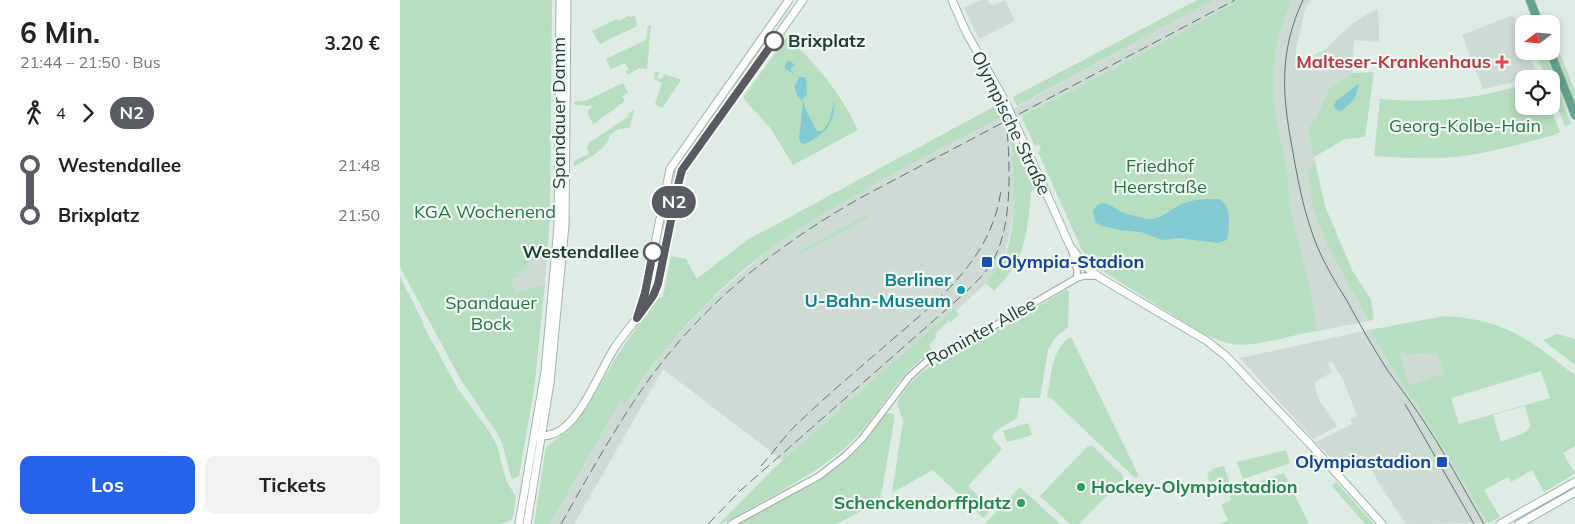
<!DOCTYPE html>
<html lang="de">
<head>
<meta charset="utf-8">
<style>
  body { margin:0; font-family:Mulish,sans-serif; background:#f2f2f2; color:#222; height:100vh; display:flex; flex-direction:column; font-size:19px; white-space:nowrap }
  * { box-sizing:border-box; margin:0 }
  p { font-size:16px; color:#767676 }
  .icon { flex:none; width:28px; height:28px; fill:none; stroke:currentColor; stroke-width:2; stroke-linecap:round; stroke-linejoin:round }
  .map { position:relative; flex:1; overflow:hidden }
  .panel { display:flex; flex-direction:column; background:#fff; width:400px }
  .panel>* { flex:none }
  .badge { padding:0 10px; border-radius:16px; font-size:18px; line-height:32px }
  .needle { width:32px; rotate:254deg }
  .fabs { position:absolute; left:1115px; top:15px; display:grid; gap:10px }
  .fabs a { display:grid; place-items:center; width:45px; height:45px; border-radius:10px; background:#fff; box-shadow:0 2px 8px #0003; font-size:25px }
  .map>.badge { position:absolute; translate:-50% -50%; box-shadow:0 0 0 2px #fff }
  .legs { display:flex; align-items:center; gap:8px; height:55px; padding:0 20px; font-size:16px }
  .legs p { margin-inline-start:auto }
  .headline { display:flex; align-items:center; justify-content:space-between; height:85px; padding:0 20px }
  h1 { font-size:28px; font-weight:700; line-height:38px }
  .primary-button { display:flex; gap:10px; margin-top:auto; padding:10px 20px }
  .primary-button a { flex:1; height:58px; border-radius:10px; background:#2563eb; color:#fff; font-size:20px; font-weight:700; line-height:58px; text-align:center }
  .primary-button a+a { background:#f2f2f2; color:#222 }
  ul { padding:0 20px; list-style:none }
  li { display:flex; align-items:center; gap:18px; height:50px; font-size:19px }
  li i { display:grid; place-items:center; width:8px; height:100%; margin:0 6px; background:currentColor }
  li i::after { content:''; width:12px; height:12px; margin:-6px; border:4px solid; border-radius:50%; background:#fff }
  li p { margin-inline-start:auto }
  li:first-child i { background:linear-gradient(#0000 50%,currentColor 0) }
  li:last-child i { background:linear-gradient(currentColor 50%,#0000 0) }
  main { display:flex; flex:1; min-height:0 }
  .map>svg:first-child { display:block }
</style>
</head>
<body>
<main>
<section class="panel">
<div class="headline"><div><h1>6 Min.</h1><p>21:44 – 21:50 · Bus</p></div><b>3.20 €</b></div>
<div class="legs"><svg class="icon" aria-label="walk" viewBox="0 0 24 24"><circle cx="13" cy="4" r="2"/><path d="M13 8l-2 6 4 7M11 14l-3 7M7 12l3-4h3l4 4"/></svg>4<svg class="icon" aria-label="forward" viewBox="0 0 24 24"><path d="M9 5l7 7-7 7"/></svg><b class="badge" style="background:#595b62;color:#fff">N2</b></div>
<ul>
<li><i style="color:#595b62"></i><b>Westendallee</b><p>21:48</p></li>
<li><i style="color:#595b62"></i><b>Brixplatz</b><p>21:50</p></li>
</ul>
<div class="primary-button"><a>Los</a><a>Tickets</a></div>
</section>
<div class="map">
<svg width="1175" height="524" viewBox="0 0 1175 524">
  <rect width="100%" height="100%" fill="#dfebe5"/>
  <path fill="#cddbd4" d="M581 0H588L592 6 605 0 615 21 579 39 564 8Z
    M814 0H840L723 64 606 123 611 136 615 184 613 216 605 255 597 270 586 283 556 311 554 309 383 461 263 369 174 524H150L221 400 226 402 266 348 305 305 365 253 389 235 441 202Z
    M892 0H910L905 9 896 50 897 65 900 61 924 50 953 23 976 9 978 11 979 23V42L954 40 952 73 929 89 917 116 908 129 915 164 913 209 929 249 969 321 918 331 909 282 891 211 887 172 874 104 873 70 878 37Z
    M1113 15 1124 42V51H1128L1136 72 1135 74 1114 82 1083 89 1062 35Z
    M147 256 145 284 116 293 111 278 118 276 117 273 128 262Z
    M969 330 1001 382 1016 403 1088 523 1006 524 980 485 963 455 948 464 949 465 944 469 945 474 916 442 952 424 950 420 957 416 944 382 932 361 928 364 932 372 915 382V388L919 400 937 426 913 439 840 358Z
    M1005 351 1006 356 1020 353 1039 355 1044 373 1012 386 1008 380 999 353Z"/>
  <path fill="#b6debf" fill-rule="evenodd" d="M0 0H152L150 221 147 256 128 263 129 267 117 273 119 276 111 279 116 293 145 284 134 390 119 476 113 479 111 477 102 443 97 433 61 380 0 267Z
    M797 0H814L617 106 613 97Z
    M840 0H892L878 37 873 70 874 104 887 172 891 211 909 282 918 331C893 334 856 348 832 344 823 342 814 338 805 335L701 270 691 262 682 250 638 152 641 150 639 145 635 146 621 116 723 64Z
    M235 15 237 26 200 44 192 31 217 19 218 21 228 16 231 17Z
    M251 25 247 69 240 68 227 75 226 71 229 70 225 63 211 69 206 59 246 40 248 26Z
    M370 29 377 34 336 92 330 87Z
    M1151 31 1175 91V102L1151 43Z
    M387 37C417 64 441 94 458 130L393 165 371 129 344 99V96Z
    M1135 51H1145L1171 124 1165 126 1151 91V79H1146Z
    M255 72H259L257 78 262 79 264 74 281 80 262 108 255 104 262 83 254 79Z
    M974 72 965 137 945 139 914 157 925 206 952 270 971 300 974 319 969 321 929 249 913 209 908 169 915 164 908 129 917 116 929 89 952 73Z
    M223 83 228 93 222 96 225 101 215 108V109L198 120V122L193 124 188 113 189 109 192 107 191 105 188 106 175 105 174 102 185 101Z
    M1124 84V106H1150L1160 132 1154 135C1124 143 1094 152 1063 156 1034 160 1003 158 974 156L980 99C1028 103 1078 100 1124 84Z
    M324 96 331 100 282 167 277 164Z
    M597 105 602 116C531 154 457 190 390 235 325 278 269 337 226 403L221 400 150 524H134L146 447 170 429 177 421 224 345 257 299 263 297 271 256 286 259 297 279 347 240Z
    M235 109 229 128 219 129 209 135C211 146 184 162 174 166V161L189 154 187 147 189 143 229 116 228 114Z
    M611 136 635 188 631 192C627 235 626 259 594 291L586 283C593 274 602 265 606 254 618 216 614 175 611 136Z
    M275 168 279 171 266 231H264L260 229 273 169Z
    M467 215 468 218 401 254 399 251Z
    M0 277 24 324 23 325 58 389 89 431 97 446 106 480 116 497 113 517 110 521 100 524H0Z
    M665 290 669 291 668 327 655 338 648 350 640 398H620L617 418 596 431 592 438 602 449 568 486 592 509 583 518 533 470 492 493 503 421 497 403C517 364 558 351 595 332 619 319 642 304 665 290Z
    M554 309 559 314 551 322 549 320 535 334 537 337 529 345 533 351C498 373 486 404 460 433 431 465 393 484 356 505 344 511 331 521 319 524L374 468Z
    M1045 316C1107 320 1128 339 1175 375V446L1163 453 1175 474 1144 492 1132 470 1111 482 1108 477 1084 490 1100 517 1088 523 1016 403 1001 382 969 330ZM1005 352 1006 356 1020 353 1038 355 1044 373 1012 385 1008 380 999 353ZM1141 371 1150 398 1059 424 1051 398ZM1125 406 1130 424 1129 429 1124 433 1101 442 1093 415Z
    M1157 334 1175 339V365L1143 340Z
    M671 337 739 476 735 478 651 398H647C651 378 651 348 671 337Z
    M490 413 494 415V422L480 501 436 524H336C380 500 429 480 464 443 472 434 478 423 484 414Z
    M628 423 632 435 607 442 603 431Z
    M688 446H693L722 475 723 479 679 524H670L640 496Z
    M886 450 890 463 843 479 837 462Z
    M824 466 826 473 829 472 826 474 828 478 830 477 828 479 830 484 825 486 821 478 810 483 807 477 809 475 808 472 813 471 812 469Z
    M884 473 909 524H820L828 520 821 505 831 500 828 492Z
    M936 482 974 524H965L932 486Z
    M620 487 660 524H585Z"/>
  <path fill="#83cbd4" d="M388 61H390L395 65 390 69 396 76 406 78 407 94 403 99 405 108 417 131H422L429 122 434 102C436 123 423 136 405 144L401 143 399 138 403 102 397 95 394 86 399 78 385 68V65Z
    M958 84 959 85C955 100 953 102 941 111L936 110 934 106 936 101Z
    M819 199C833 206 829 227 827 240L817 243 778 238 762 240 741 232 720 230 702 226 695 222 693 211C701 195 713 208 722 212 730 215 740 218 749 219 761 220 773 207 784 203 795 199 807 199 819 199Z"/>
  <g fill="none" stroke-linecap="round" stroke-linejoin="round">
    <defs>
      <path id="tertiary" d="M672 251 677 270V278
        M331 524 419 476 445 456 462 439 509 377 528 360 580 334 677 278 684 276H697"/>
      <path id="secondary" d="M552 0 566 32 605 101
        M619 132 670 246 686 267 699 277 807 341 826 356 910 444 982 524
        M238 312 245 293 270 169 389 0
        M134 436C146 437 157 435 166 426 186 408 200 371 215 347 229 326 249 308 258 283L279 181 283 170 403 0
        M119 524 145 371 158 226 160 0
        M127 524 150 383 165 225 167 0
        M1100 524 1175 482
        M1119 524 1175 492"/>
      <path id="primary" d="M1130 0 1139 24
        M1150 51 1175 115"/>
    </defs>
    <use href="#tertiary" stroke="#a2b3ac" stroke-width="8"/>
    <use href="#secondary" stroke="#9db7ad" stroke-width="9"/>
    <use href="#primary" stroke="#c0c8c6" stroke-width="10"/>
    <use href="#tertiary" stroke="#fff" stroke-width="5.5"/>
    <use href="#secondary" stroke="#fff" stroke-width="7"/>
    <use href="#primary" stroke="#61a38f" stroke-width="8"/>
    <path stroke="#59786e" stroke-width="1" d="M903 0C879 51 882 94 892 147 898 181 904 214 917 246 925 265 935 282 946 299 959 323 973 348 988 371 999 386 1010 401 1021 417 1044 451 1063 488 1084 524
      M1005 404 1074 524"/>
    <path stroke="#59786e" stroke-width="1" stroke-dasharray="10 5" stroke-linecap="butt" d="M361 466C373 453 383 438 395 426 422 400 450 376 478 352 529 307 592 263 601 190
      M161 524C189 475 217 424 250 378 307 300 379 244 462 197L835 0
      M308 524 341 490 565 293C574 284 584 275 591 264 613 229 610 168 607 128"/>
    <defs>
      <path id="secondary-bridge" d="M605 101 619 132"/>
    </defs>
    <use href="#secondary-bridge" stroke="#9db7ad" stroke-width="9" stroke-linecap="butt"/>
    <use href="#secondary-bridge" stroke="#fff" stroke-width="7"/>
  </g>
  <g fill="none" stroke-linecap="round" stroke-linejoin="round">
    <defs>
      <path id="line-1" d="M253 252 245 293 237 318 253 296 258 284 279 181 282 170 374 41"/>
    </defs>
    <use href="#line-1" stroke="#fff" stroke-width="11"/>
    <use href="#line-1" stroke="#595b62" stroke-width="8"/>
  </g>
  <g fill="#fff" stroke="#595b62" stroke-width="2.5">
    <circle cx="374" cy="41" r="9"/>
    <circle cx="253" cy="252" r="9"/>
  </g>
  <path fill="#e0444e" stroke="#eff8f3" stroke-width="2" d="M1099.5 54.5h5v5h5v5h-5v5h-5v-5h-5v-5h5z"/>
  <g fill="#1a4fb4" stroke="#eff8f3" stroke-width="2">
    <rect x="581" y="256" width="12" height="12" rx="2.5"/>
    <rect x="1036" y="456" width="12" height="12" rx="2.5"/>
  </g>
  <circle fill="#0f9aa8" stroke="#eff8f3" stroke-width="2" cx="561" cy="290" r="5"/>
  <g fill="#2e9e5b" stroke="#eff8f3" stroke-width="2">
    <circle cx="681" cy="487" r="5"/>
    <circle cx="621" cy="503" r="5"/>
  </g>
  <g text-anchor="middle" stroke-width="4.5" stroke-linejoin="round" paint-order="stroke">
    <g font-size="18" font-weight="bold" fill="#1f3c33" stroke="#eff8f3" text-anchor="start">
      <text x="388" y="47">Brixplatz</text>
      <text x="239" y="258" text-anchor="end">Westendallee</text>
    </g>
    <g font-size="18" font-weight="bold" fill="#be3a42" stroke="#eff8f3" text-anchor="end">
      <text x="1091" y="68">Malteser-Krankenhaus</text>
    </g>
    <g font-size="18" fill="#1f3c33" stroke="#eff8f3">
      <text transform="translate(159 113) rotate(-90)" y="6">Spandauer Damm</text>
      <text transform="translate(611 123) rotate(64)" y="6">Olympische Straße</text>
      <text transform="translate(581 332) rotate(-29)" y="6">Rominter Allee</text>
    </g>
    <g font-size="18" fill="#277542" stroke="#eff8f3">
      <text x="1065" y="132">Georg-Kolbe-Hain</text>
      <text x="760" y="172">Friedhof<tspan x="760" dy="21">Heerstraße</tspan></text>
      <text x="85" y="218">KGA Wochenend</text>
      <text x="91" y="309">Spandauer<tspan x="91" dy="21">Bock</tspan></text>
    </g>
    <g font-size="18" font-weight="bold" fill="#164399" stroke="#eff8f3" text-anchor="start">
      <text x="598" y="268">Olympia-Stadion</text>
      <text x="1031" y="468" text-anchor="end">Olympiastadion</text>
    </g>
    <g font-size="18" font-weight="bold" fill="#0d838f" stroke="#eff8f3" text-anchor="end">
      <text x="551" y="286">Berliner<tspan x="551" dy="21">U-Bahn-Museum</tspan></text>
    </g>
    <g font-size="18" font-weight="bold" fill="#27864d" stroke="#eff8f3" text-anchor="start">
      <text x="691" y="493">Hockey-Olympiastadion</text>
      <text x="611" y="509" text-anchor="end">Schenckendorffplatz</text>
    </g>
  </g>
</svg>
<div class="fabs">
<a><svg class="needle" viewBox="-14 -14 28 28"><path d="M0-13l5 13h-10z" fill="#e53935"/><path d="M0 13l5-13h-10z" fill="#767676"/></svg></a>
<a><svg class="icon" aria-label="locate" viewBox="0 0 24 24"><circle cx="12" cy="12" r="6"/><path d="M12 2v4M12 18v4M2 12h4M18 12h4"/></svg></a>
</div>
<b class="badge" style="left:274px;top:202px;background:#595b62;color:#fff">N2</b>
</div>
</main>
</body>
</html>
